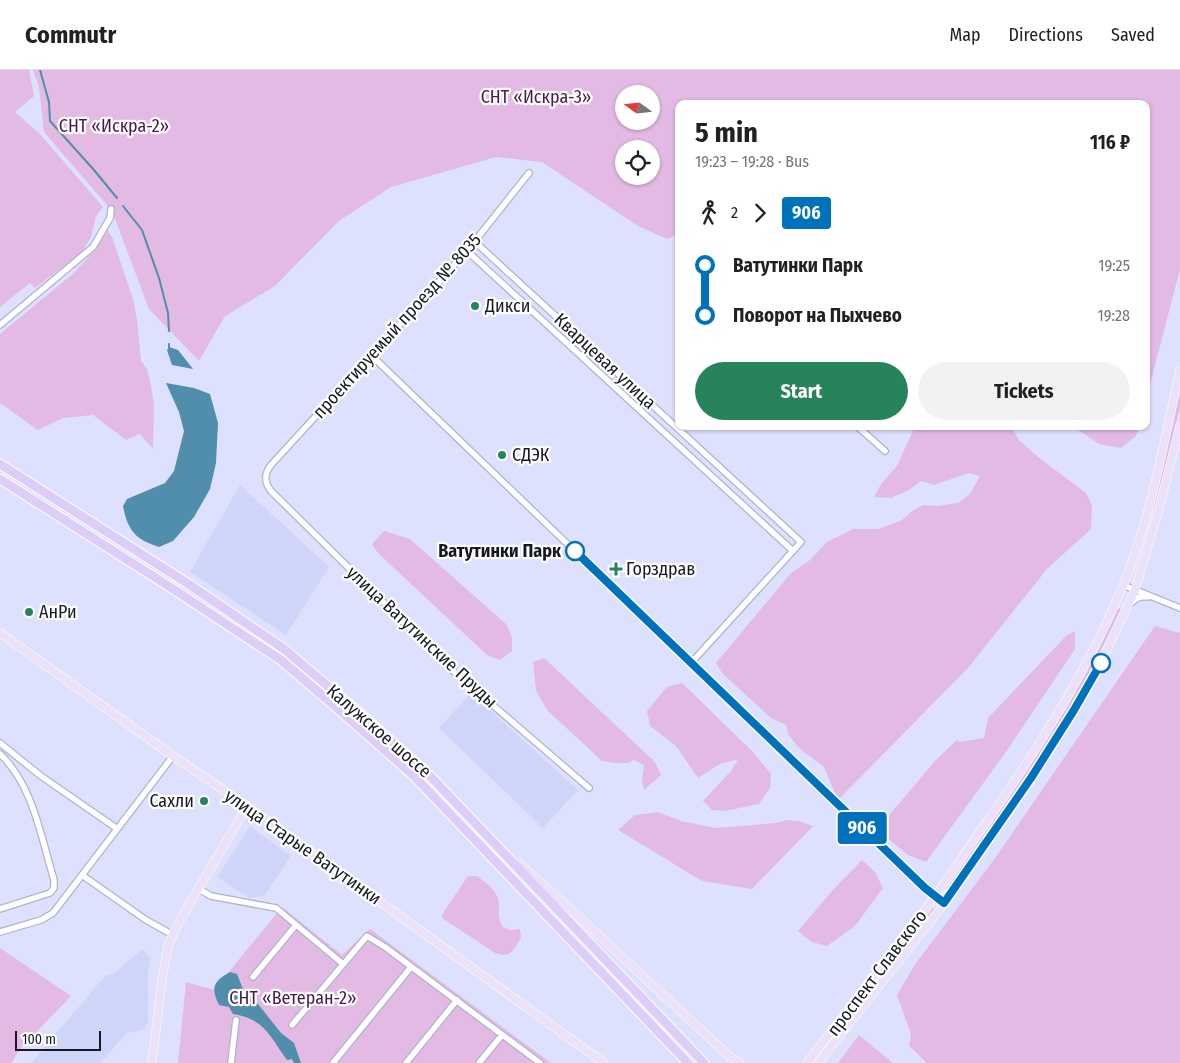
<!DOCTYPE html>
<html lang="en">
<head>
<meta charset="utf-8">
<style>
  body { margin:0; font-family:"Fira Sans Condensed",sans-serif; background:#f2f2f2; color:#202124; height:100vh; display:flex; flex-direction:column; font-size:19px; white-space:nowrap }
  * { box-sizing:border-box; margin:0 }
  p { font-size:16px; color:#757577 }
  .icon { flex:none; width:28px; height:28px; fill:none; stroke:currentColor; stroke-width:2; stroke-linecap:round; stroke-linejoin:round }
  .map { position:relative; flex:1; overflow:hidden }
  .details { position:absolute; left:675px; top:30px; width:475px; height:330px; display:flex; flex-direction:column; background:#fff; border-radius:10px; box-shadow:0 1px 4px #0004 }
  .details>* { flex:none }
  .badge { padding:0 10px; border-radius:4px; font-size:18px; line-height:32px }
  .needle { width:32px; rotate:285deg }
  .controls { position:absolute; left:615px; top:15px; display:grid; gap:10px }
  .controls a { display:grid; place-items:center; width:45px; height:45px; border-radius:50%; background:#fff; box-shadow:0 1px 4px #0004; font-size:25px }
  .scale { position:absolute; left:15px; bottom:12px; width:86px; box-sizing:border-box; padding-left:5px; border:2px solid #171922; border-top:0; font-size:14px; line-height:18px; white-space:nowrap; color:#171922; -webkit-text-stroke:4px #fff; paint-order:stroke }
  .map>.badge { position:absolute; translate:-50% -50%; box-shadow:0 0 0 2px #fff }
  .legs { display:flex; align-items:center; gap:8px; height:55px; padding:0 20px; font-size:16px }
  .legs p { margin-inline-start:auto }
  .overview { display:flex; align-items:center; justify-content:space-between; height:85px; padding:0 20px }
  h1 { font-size:28px; font-weight:700; line-height:38px }
  .action { display:flex; gap:10px; margin-top:auto; padding:10px 20px }
  .action a { flex:1; height:58px; border-radius:30px; background:#278359; color:#fff; font-size:20px; font-weight:700; line-height:58px; text-align:center }
  .action a+a { background:#f2f2f2; color:#202124 }
  ul { padding:0 20px; list-style:none }
  li { display:flex; align-items:center; gap:18px; height:50px; font-size:19px }
  li i { display:grid; place-items:center; width:8px; height:100%; margin:0 6px; background:currentColor }
  li i::after { content:''; width:12px; height:12px; margin:-6px; border:4px solid; border-radius:50%; background:#fff }
  li p { margin-inline-start:auto }
  li:first-child i { background:linear-gradient(#0000 50%,currentColor 0) }
  li:last-child i { background:linear-gradient(currentColor 50%,#0000 0) }
  header { display:flex; align-items:center; gap:30px; box-sizing:border-box; height:70px; padding:0 25px; background:#fff; border-bottom:1px solid #e0e0e0 }
  header strong { font-size:24px }
  nav { display:flex; gap:28px; margin-inline-start:auto; font-size:18px }
  .map>svg:first-child { display:block }
</style>
</head>
<body>
<header>
<strong>Commutr</strong>
<nav><a>Map</a><a>Directions</a><a>Saved</a></nav>
</header>
<div class="map">
<svg width="1180" height="993" viewBox="0 0 1180 993">
  <rect width="100%" height="100%" fill="#dde1fd"/>
  <path fill="#cfd5f8" d="M240 415 329 497 286 565 190 502Z
    M471 623 578 720 543 758 439 658Z
    M250 756 291 786 264 826 249 828 217 807Z
    M143 879 150 888 148 903V953L142 960 127 963 100 993H31L106 905 113 904Z"/>
  <path fill="#e3bae4" fill-rule="evenodd" d="M0 0H29L34 26 15 42 39 63 103 137 96 146 91 167 82 182 35 218 30 213 0 237Z
    M33 0H1180V199L1146 330V34H679V164L667 169 638 156 542 92 496 87 391 117 339 151 275 216 225 246 199 291 149 239 112 141 44 62 39 17ZM624 24H651V51H624ZM624 79H651V106H624Z
    M107 159 112 167 133 229 137 250 141 291 147 299 150 310 154 334 153 379 140 364 126 370 93 345 63 348 38 360 0 333V264L74 203 94 181Z
    M1180 321V336L1155 441 1153 440Z
    M915 356H1011L1019 370 1038 387 1086 423 1092 435 1091 459 1047 499 968 598 838 730 824 697 799 678 788 664 786 655 771 648 722 603 716 593 790 504 810 490 827 472 853 459H878L902 450 911 442 923 435 938 436 958 433 970 424 980 406 969 403 934 415 921 411 909 420 891 428 874 427 881 414 897 396Z
    M1072 356H1139L1136 366 1121 378 1099 374Z
    M384 461 410 469 507 555 512 568V581L500 590 487 585 378 483 372 474Z
    M1117 538 1121 539C1105 573 1089 606 1071 637 1034 700 990 760 949 820L945 818C986 758 1029 699 1067 637 1086 605 1101 571 1117 538Z
    M1155 556 1180 563V993H927L909 976 911 964 897 925 916 893 993 791Z
    M1075 561V579L1008 679 926 792 908 785 881 763 880 756 936 690 957 670 959 672 984 668 988 648 1067 565Z
    M544 588 655 692 661 705 644 720 642 709 644 695 634 690 628 693H616L602 691 547 640 536 621 533 592Z
    M682 613 753 682 771 704 770 718 759 734 725 741 712 740 703 731 731 701 738 689 720 694 698 708 676 676 650 656 647 641 667 617Z
    M658 742 681 751 716 758 776 753 787 750 799 751 813 756 752 819 702 811 618 760 635 745Z
    M862 790 875 802 883 818 855 856 827 876 812 872 798 861 832 821Z
    M477 806C483 811 494 818 497 826 502 838 495 844 503 857L511 860 520 859 521 868C513 880 511 889 495 883L442 848 443 843 468 806Z
    M282 837 342 885 370 859 551 993H178L186 912 214 920Z
    M932 837 935 840 912 870 909 868Z
    M0 878 71 926 21 978 11 993H0Z
    M859 965 893 993H838Z"/>
  <path fill="#518eac" d="M169 277 178 280 193 299 172 295 167 280Z
    M166 313 194 318 210 324 218 353 216 393 210 419 194 447 173 471 159 477C135 469 128 461 123 436L127 429 165 413 174 401 184 361 179 342Z
    M230 902 237 904 243 919 258 934 281 963 294 973 301 993H294L292 989 287 990C270 967 265 949 233 944L229 937 219 935C210 917 214 911 230 902Z"/>
  <g fill="none" stroke-linecap="round" stroke-linejoin="round">
    <path stroke="#518eac" stroke-width="2" d="M40 0 49 32 50 51 94 100 117 128
      M123 136 142 160 159 208 168 243 169 261
      M169 277V274"/>
    <defs>
      <path id="minor" d="M529 103 467 181 271 395C264 404 264 412 271 421L452 600 589 718
        M474 171 801 472 691 593
        M467 181 793 481
        M0 255 93 177 110 148 111 139
        M372 286 925 818 945 833
        M857 356 885 381
        M1123 515 1180 538
        M1130 534C1136 528 1140 526 1148 527
        M0 673 41 706 116 758
        M0 684C33 715 41 767 54 810V818L50 823 0 839
        M82 805 146 850 173 865
        M199 819 211 826 276 838 343 894
        M0 862 41 850 53 843 173 686
        M253 907 296 855
        M292 955 367 866 385 877 540 993
        M231 993 236 950
        M333 993 411 897
        M406 993 457 930
        M479 993 502 965"/>
      <path id="major" d="M0 563 173 686 247 736 604 993
        M519 793C590 856 659 922 729 986L740 993
        M152 993 162 910 168 875 179 852 247 736
        M807 993C849 938 893 884 934 828 953 802 970 775 989 749 1040 675 1088 600 1123 516 1151 447 1164 372 1180 300
        M818 993 950 826 1031 708 1074 640 1101 592 1135 520 1158 442 1180 356"/>
      <path id="highway" d="M0 394 190 515 284 579 368 650 432 708 704 993
        M0 409 170 517 281 590 336 637 414 706 688 993"/>
    </defs>
    <use href="#minor" stroke="#afb3ce" stroke-width="8"/>
    <use href="#major" stroke="#fff" stroke-width="9"/>
    <use href="#highway" stroke="#fff" stroke-width="11"/>
    <use href="#minor" stroke="#fff" stroke-width="5.5"/>
    <use href="#major" stroke="#ebe2fa" stroke-width="8"/>
    <use href="#highway" stroke="#ddcef7" stroke-width="9"/>
  </g>
  <g fill="none" stroke-linecap="round" stroke-linejoin="round">
    <defs>
      <path id="line-1" d="M575 481 925 818 944 833 1031 708 1074 640 1101 593"/>
    </defs>
    <use href="#line-1" stroke="#fff" stroke-width="11"/>
    <use href="#line-1" stroke="#0072bc" stroke-width="8"/>
  </g>
  <g fill="#278359" stroke="#fff" stroke-width="2">
    <circle cx="475" cy="236" r="5"/>
    <circle cx="502" cy="385" r="5"/>
    <path d="M613.5 491.5h5v5h5v5h-5v5h-5v-5h-5v-5h5z"/>
    <circle cx="29" cy="542" r="5"/>
    <circle cx="204" cy="731" r="5"/>
  </g>
  <g fill="#fff" stroke="#0072bc" stroke-width="2.5">
    <circle cx="575" cy="481" r="9"/>
    <circle cx="1101" cy="593" r="9"/>
  </g>
  <g text-anchor="middle" stroke-width="4.5" stroke-linejoin="round" paint-order="stroke">
    <g font-size="18" fill="#4b184e" stroke="#fff">
      <text x="536" y="33">СНТ «Искра-3»</text>
      <text x="114" y="62">СНТ «Искра-2»</text>
      <text x="293" y="934">СНТ «Ветеран-2»</text>
    </g>
    <g font-size="18" fill="#171922" stroke="#fff" text-anchor="start">
      <text x="485" y="242">Дикси</text>
      <text x="512" y="391">СДЭК</text>
      <text x="626" y="505">Горздрав</text>
      <text x="39" y="548">АнРи</text>
      <text x="194" y="737" text-anchor="end">Сахли</text>
    </g>
    <g font-size="18" fill="#171922" stroke="#fff">
      <text transform="translate(397 256) rotate(-48)" y="6">проектируемый проезд № 8035</text>
      <text transform="translate(605 291) rotate(43)" y="6">Кварцевая улица</text>
      <text transform="translate(422 567) rotate(43)" y="6">улица Ватутинские Пруды</text>
      <text transform="translate(379 661) rotate(41)" y="6">Калужское шоссе</text>
      <text transform="translate(303 777) rotate(35)" y="6">улица Старые Ватутинки</text>
      <text transform="translate(877 903) rotate(-53)" y="6">проспект Славского</text>
    </g>
    <g font-size="18" font-weight="bold" fill="#171922" stroke="#fff" text-anchor="end">
      <text x="561" y="487">Ватутинки Парк</text>
    </g>
  </g>
</svg>
<div class="controls">
<a><svg class="needle" viewBox="-14 -14 28 28"><path d="M0-13l5 13h-10z" fill="#e53935"/><path d="M0 13l5-13h-10z" fill="#757577"/></svg></a>
<a><svg class="icon" aria-label="locate" viewBox="0 0 24 24"><circle cx="12" cy="12" r="6"/><path d="M12 2v4M12 18v4M2 12h4M18 12h4"/></svg></a>
</div>
<div class="scale">100 m</div>
<b class="badge" style="left:862px;top:758px;background:#0072bc;color:#fff">906</b>
<section class="details">
<div class="overview"><div><h1>5 min</h1><p>19:23 – 19:28 · Bus</p></div><b>116 ₽</b></div>
<div class="legs"><svg class="icon" aria-label="walk" viewBox="0 0 24 24"><circle cx="13" cy="4" r="2"/><path d="M13 8l-2 6 4 7M11 14l-3 7M7 12l3-4h3l4 4"/></svg>2<svg class="icon" aria-label="forward" viewBox="0 0 24 24"><path d="M9 5l7 7-7 7"/></svg><b class="badge" style="background:#0072bc;color:#fff">906</b></div>
<ul>
<li><i style="color:#0072bc"></i><b>Ватутинки Парк</b><p>19:25</p></li>
<li><i style="color:#0072bc"></i><b>Поворот на Пыхчево</b><p>19:28</p></li>
</ul>
<div class="action"><a>Start</a><a>Tickets</a></div>
</section>
</div>
</body>
</html>
